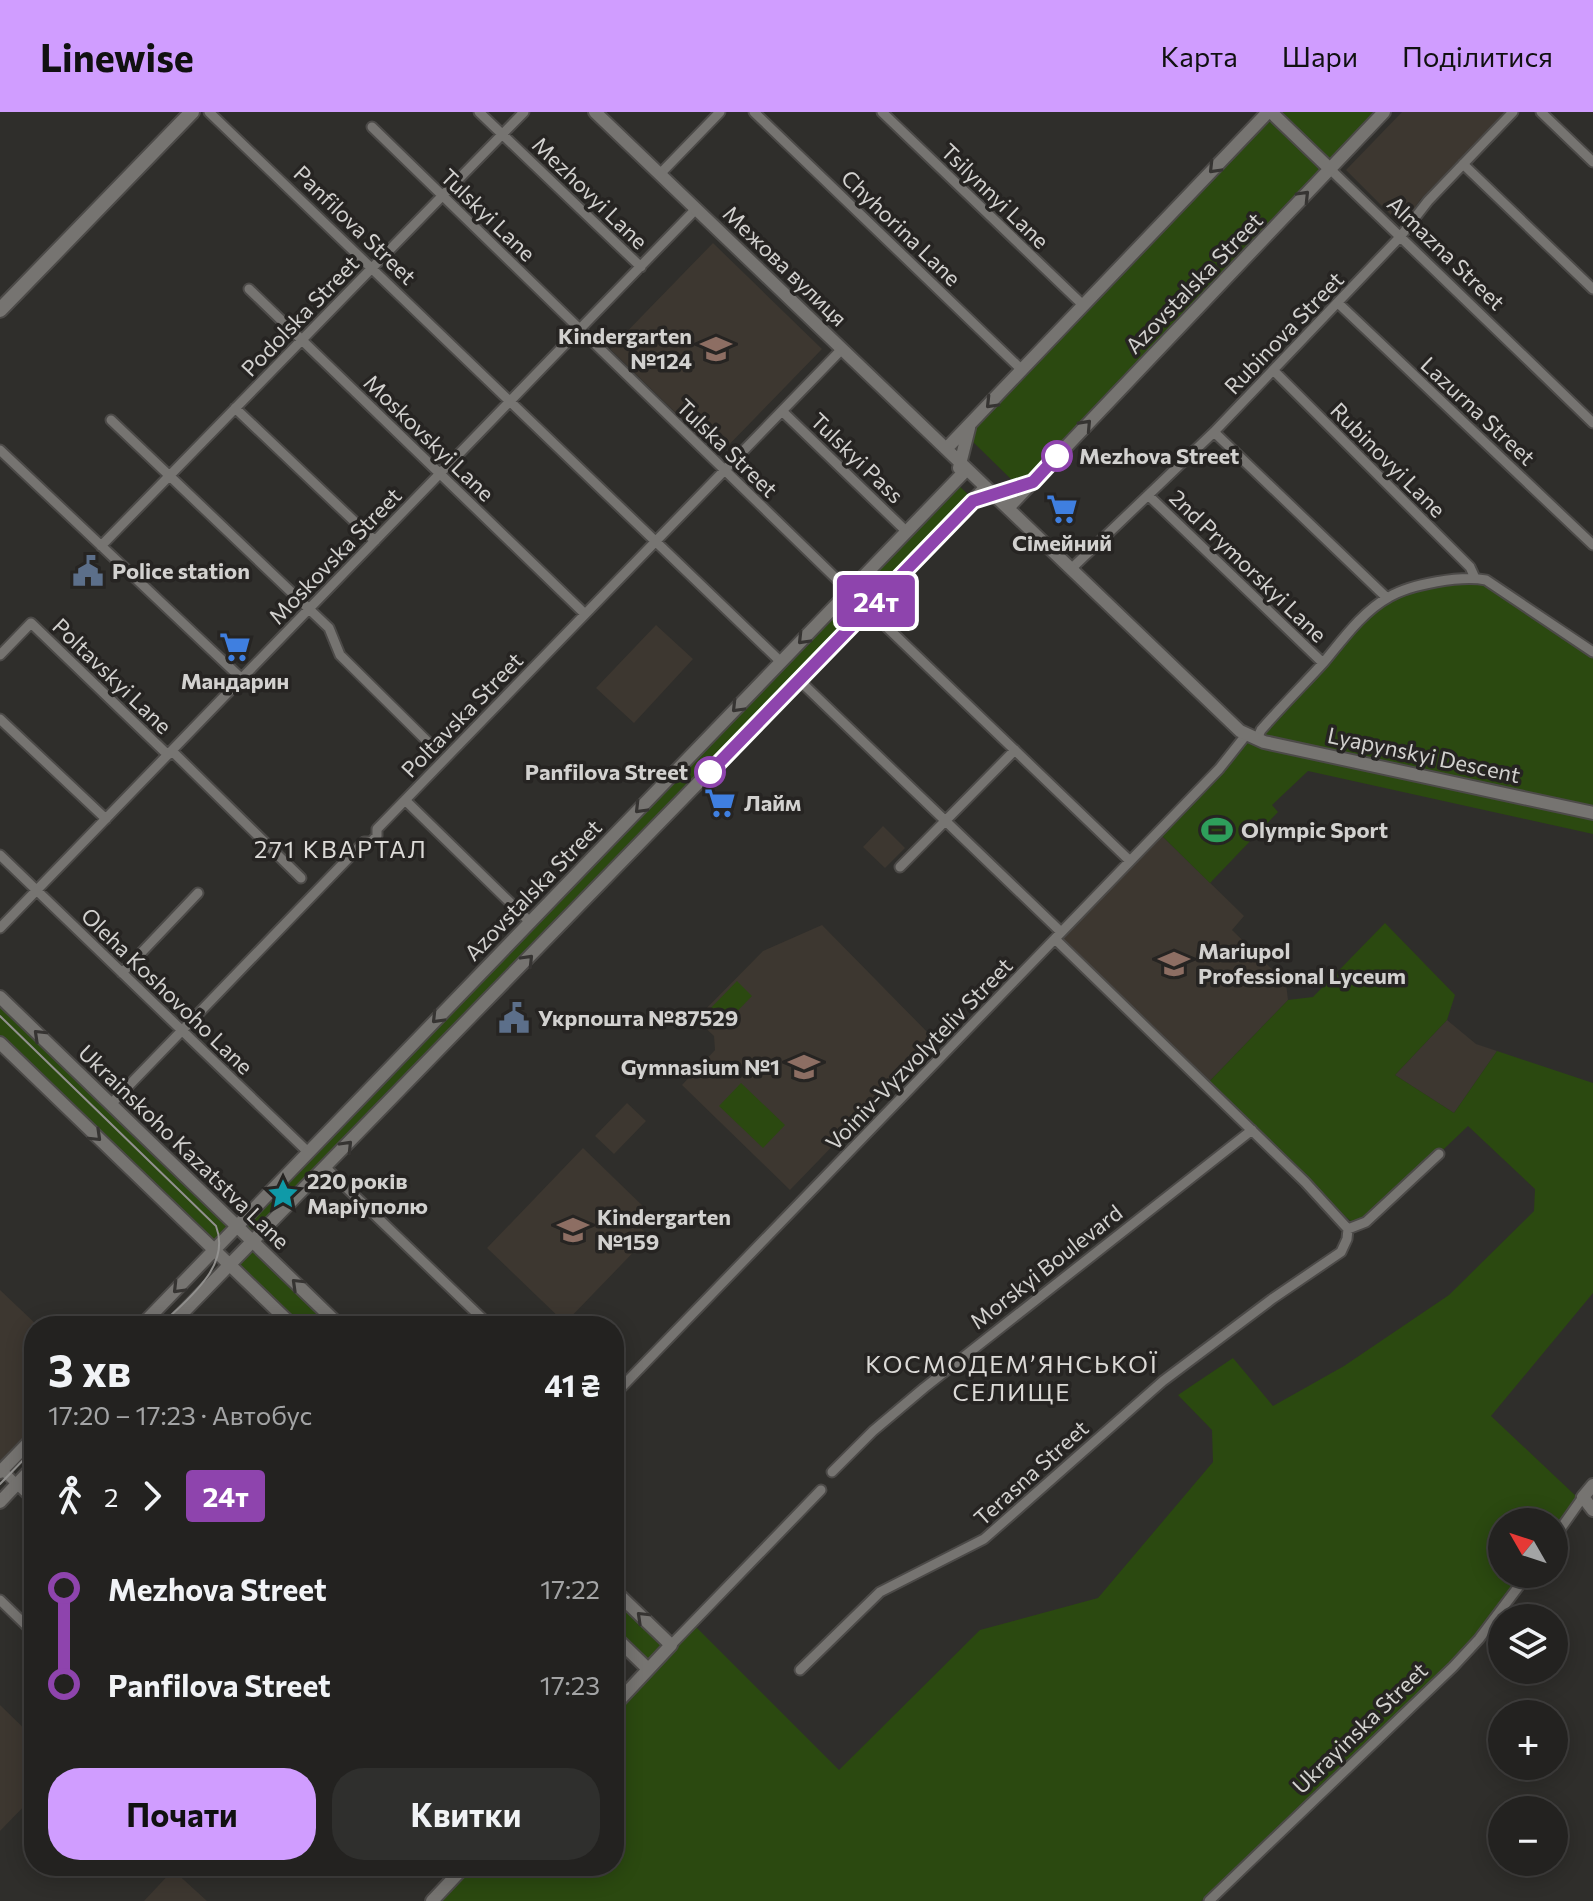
<!DOCTYPE html>
<html lang="uk">
<head>
<meta charset="utf-8">
<style>
  body { margin:0; font-family:Commissioner,sans-serif; background:#2f2f2d; color:#f1f3f6; height:100vh; display:flex; flex-direction:column; font-size:30px; white-space:nowrap }
  * { box-sizing:border-box; margin:0 }
  p { font-size:26px; color:#a3a4a5 }
  .icon { flex:none; width:44px; height:44px; fill:none; stroke:currentColor; stroke-width:2; stroke-linecap:round; stroke-linejoin:round }
  .map { position:relative; flex:1; overflow:hidden }
  .drawer { position:absolute; left:24px; top:1204px; width:600px; height:560px; display:flex; flex-direction:column; background:#232220; border-radius:32px; box-shadow:0 4px 20px #0003,0 0 0 2px #403f3e }
  .drawer>* { flex:none }
  .badge { padding:0 16px; border-radius:6px; font-size:28px; line-height:52px }
  .needle { width:52px; rotate:309deg }
  .tools { position:absolute; left:1488px; top:1396px; display:grid; gap:16px }
  .tools a { display:grid; place-items:center; width:80px; height:80px; border-radius:50%; background:#232220; box-shadow:0 4px 20px #0003,0 0 0 2px #403f3e; font-size:40px }
  .map>.badge { position:absolute; translate:-50% -50%; box-shadow:0 0 0 4px #fff }
  .legs { display:flex; align-items:center; gap:12px; height:88px; padding:0 24px; font-size:26px }
  .legs p { margin-inline-start:auto }
  .head { display:flex; align-items:center; justify-content:space-between; height:136px; padding:0 24px }
  h1 { font-size:44px; font-weight:700; line-height:60px }
  .cta { display:flex; gap:16px; margin-top:auto; padding:16px 24px }
  .cta a { flex:1; height:92px; border-radius:32px; background:#d09dff; color:#111; font-size:32px; font-weight:700; line-height:92px; text-align:center }
  .cta a+a { background:#2f2f2d; color:#f1f3f6 }
  ul { padding:0 24px; list-style:none }
  li { display:flex; align-items:center; gap:28px; height:96px; font-size:30px }
  li i { display:grid; place-items:center; width:12px; height:100%; margin:0 10px; background:currentColor }
  li i::after { content:''; width:20px; height:20px; margin:-10px; border:6px solid; border-radius:50%; background:#232220 }
  li p { margin-inline-start:auto }
  li:first-child i { background:linear-gradient(#0000 50%,currentColor 0) }
  li:last-child i { background:linear-gradient(currentColor 50%,#0000 0) }
  header { display:flex; align-items:center; gap:48px; box-sizing:border-box; height:112px; padding:0 40px; background:#d09dff; color:#111 }
  header strong { font-size:38px }
  nav { display:flex; gap:44px; margin-inline-start:auto; font-size:28px }
  .map>svg:first-child { display:block }
</style>
</head>
<body>
<header>
<strong>Linewise</strong>
<nav><a>Карта</a><a>Шари</a><a>Поділитися</a></nav>
</header>
<div class="map">
<svg width="1593" height="1789" viewBox="0 0 1593 1789">
  <rect width="100%" height="100%" fill="#2f2e2b"/>
  <path fill="#3d3730" d="M1402 0H1507L1420 88 1405 110 1397 109 1346 58Z
    M713 131 822 237 719 343 610 237Z
    M656 513 693 547 634 611 596 576Z
    M883 714 905 736 885 756 863 735Z
    M1158 720 1244 804 1232 818 1286 871 1288 888 1206 973 1055 827Z
    M822 813 935 928 790 1078 682 973 715 938 714 924 696 907 763 839Z
    M1447 908 1476 932 1497 939 1454 1001 1395 963Z
    M627 991 646 1009 614 1042 595 1024Z
    M583 1036 649 1100 637 1112 649 1124 565 1211 487 1136Z
    M0 1178 38 1214H34V1319L0 1354Z
    M0 1593 34 1626V1684L0 1719Z
    M173 1758 207 1789H144Z"/>
  <path fill="#2b4910" d="M1272 0H1380L1032 367 1016 372 969 326 972 314Z
    M957 372 972 386 253 1126 240 1113Z
    M1475 466 1593 540V722L1308 659 1272 693 1278 700 1210 771 1158 720 1323 551 1349 520 1401 479Z
    M1385 811 1455 883 1447 908 1395 963 1454 1001 1497 939 1593 971V1181L1491 1304 1578 1386 1554 1420V1410H1502V1462H1525L1487 1513 1327 1671 1201 1789H439L471 1754H614V1599L694 1513 839 1658 980 1518 1098 1486 1213 1350 1212 1318 1178 1283 1233 1246 1273 1294 1344 1254 1449 1183 1534 1099 1535 1077 1468 1014 1360 1117 1305 1070 1206 973 1288 888 1313 885Z
    M737 869 752 884 721 916 706 901Z
    M0 889 232 1114 214 1133 0 927Z
    M741 971 785 1013 763 1036 719 994Z
    M254 1135 336 1214H298L234 1153Z
    M614 1482 666 1532 647 1553 614 1520Z"/>
  <g fill="none" stroke-linecap="round" stroke-linejoin="round">
    <defs>
      <path id="minor" d="M209 0 781 550
        M479 0 641 155
        M754 0 1022 258
        M882 0 1084 194
        M1541 0 1593 50
        M372 15 849 479
        M1463 52 1593 177
        M1330 57 1593 311
        M660 62 720 0
        M249 177 585 502
        M1338 191 1593 433
        M1273 258 1470 455 1475 466
        M235 296 375 429
        M782 299 907 420
        M111 308 329 516 340 543 430 632
        M1214 320 1387 486
        M0 338 242 567
        M1148 383 1323 551
        M101 434 524 0
        M1071 457 1214 320 1400 125 1428 89 1513 0
        M868 497 1130 749
        M0 543 31 511 168 643
        M799 568 1061 820
        M0 607 106 707
        M1257 627 1261 618C1281 595 1303 573 1324 550 1343 527 1363 499 1389 485 1411 472 1462 463 1486 468L1593 540
        M172 639 301 766
        M405 688 530 810
        M0 743 308 1040
        M900 755 1015 638
        M0 816 696 97
        M1055 827 1305 1070 1348 1117 1366 1110 1439 1042
        M122 861 198 781
        M111 992 364 730H371L377 724V717L842 237
        M326 1056 490 1214
        M614 1283 1219 657 1246 623
        M2 1358 34 1389
        M832 1360 873 1319 924 1276 1252 1018
        M1554 1426 1583 1385
        M0 1488 34 1521
        M671 1533 821 1378
        M800 1558 880 1480 984 1427 1163 1269 1272 1187 1341 1140 1347 1127 1348 1117
        M1209 1789 1453 1555 1479 1527 1528 1462"/>
      <path id="tertiary" d="M595 0 1240 619 1264 630 1593 701
        M1271 0 1330 57
        M946 337 1268 0
        M959 356 969 316
        M986 384 1030 371
        M1008 396 1384 0
        M0 885 340 1214
        M0 931 293 1214
        M141 1214 967 357
        M170 1214 986 375
        M0 1360 34 1325
        M1593 1373 1583 1385 1593 1398
        M0 1390 34 1354
        M614 1478 671 1533 614 1594
        M614 1524 648 1557
        M432 1789 465 1754"/>
      <path id="secondary" d="M0 198 192 0"/>
    </defs>
    <use href="#minor" stroke="#4c4a48" stroke-width="13"/>
    <use href="#tertiary" stroke="#4c4a48" stroke-width="16"/>
    <use href="#secondary" stroke="#4c4a48" stroke-width="18"/>
    <use href="#minor" stroke="#767471" stroke-width="9"/>
    <use href="#tertiary" stroke="#767471" stroke-width="12"/>
    <use href="#secondary" stroke="#767471" stroke-width="14"/>
    <path stroke="#92918f" stroke-width="2" d="M0 904 216 1114C232 1156 185 1188 160 1214
      M0 1372 34 1337"/>
  </g>
  <defs><path id="oneway-chevron" d="M-2-3.5L2.5 0L-2 3.5" fill="none" stroke-width="1.6" stroke-linecap="round" stroke-linejoin="round" transform="scale(2)"/></defs>
  <g stroke="#363432">
    <use href="#oneway-chevron" transform="translate(1214 56) rotate(134)"/>
    <use href="#oneway-chevron" transform="translate(1304 84) rotate(-46)"/>
    <use href="#oneway-chevron" transform="translate(991 291) rotate(134)"/>
    <use href="#oneway-chevron" transform="translate(1086 313) rotate(-47)"/>
    <use href="#oneway-chevron" transform="translate(803 527) rotate(134)"/>
    <use href="#oneway-chevron" transform="translate(737 595) rotate(134)"/>
    <use href="#oneway-chevron" transform="translate(640 696) rotate(134)"/>
    <use href="#oneway-chevron" transform="translate(528 848) rotate(-46)"/>
    <use href="#oneway-chevron" transform="translate(437 906) rotate(134)"/>
    <use href="#oneway-chevron" transform="translate(39 923) rotate(-136)"/>
    <use href="#oneway-chevron" transform="translate(96 1024) rotate(44)"/>
    <use href="#oneway-chevron" transform="translate(347 1034) rotate(-46)"/>
    <use href="#oneway-chevron" transform="translate(297 1172) rotate(-136)"/>
    <use href="#oneway-chevron" transform="translate(178 1176) rotate(134)"/>
    <use href="#oneway-chevron" transform="translate(642 1505) rotate(-136)"/>
  </g>
  <g fill="none" stroke-linecap="round" stroke-linejoin="round">
    <defs>
      <path id="line-1" d="M710 660 973 389 1033 370 1057 344"/>
    </defs>
    <use href="#line-1" stroke="#fff" stroke-width="18"/>
    <use href="#line-1" stroke="#8e44ad" stroke-width="12"/>
  </g>
  <defs>
    <symbol id="school-bare" viewBox="-9 -9 18 18"><path d="M0-5L7-2L0 1L-7-2ZM-4 1L0 2.5L4 1V4Q0 6-4 4Z" fill="#8d6e63" stroke="#262422" stroke-width="2.5" paint-order="stroke"/></symbol>
    <symbol id="supermarket-bare" viewBox="-9 -9 18 18"><path d="M-6-5.5h2.5l.6 2H6L4.5 2H-2.5L-4.4-4H-6ZM-1.5 3.2a1.3 1.3 0 1 0 .1 0ZM3 3.2a1.3 1.3 0 1 0 .1 0Z" fill="#3f7fe0" stroke="#262422" stroke-width="2.5" paint-order="stroke"/></symbol>
    <symbol id="civic-bare" viewBox="-9 -9 18 18"><path d="M-.6-6.5H3V-4.5H.6V-3L4-1V1h2V6H-6V1h2V-1L-.6-3ZM-1.2 2.5V6h2.4V2.5Z" fill="#5c6f8a" stroke="#262422" stroke-width="2.5" paint-order="stroke"/></symbol>
    <symbol id="stadium-bare" viewBox="-9 -9 18 18"><path d="M0-5a6.5 5 0 1 0 0 10a6.5 5 0 1 0 0-10ZM-3.5-1.8h7v3.6h-7Z" fill="#2e9e5b" stroke="#262422" stroke-width="2.5" paint-order="stroke"/></symbol>
    <symbol id="university-bare" viewBox="-9 -9 18 18"><path d="M0-5L7-2L0 1L-7-2ZM-4 1L0 2.5L4 1V4Q0 6-4 4Z" fill="#8d6e63" stroke="#262422" stroke-width="2.5" paint-order="stroke"/></symbol>
    <symbol id="sight-bare" viewBox="-9 -9 18 18"><path d="M0-6L1.8-2.2L6-1.7L2.9 1.2L3.7 5.4L0 3.3L-3.7 5.4L-2.9 1.2L-6-1.7L-1.8-2.2Z" fill="#0f9aa8" stroke="#262422" stroke-width="2.5" paint-order="stroke"/></symbol>
  </defs>
  <g fill-rule="evenodd">
    <use href="#school-bare" x="694" y="215" width="44" height="44"/>
    <use href="#supermarket-bare" x="1040" y="375" width="44" height="44"/>
    <use href="#civic-bare" x="66" y="437" width="44" height="44"/>
    <use href="#supermarket-bare" x="213" y="513" width="44" height="44"/>
    <use href="#supermarket-bare" x="698" y="669" width="44" height="44"/>
    <use href="#stadium-bare" x="1195" y="696" width="44" height="44"/>
    <use href="#university-bare" x="1152" y="830" width="44" height="44"/>
    <use href="#civic-bare" x="492" y="884" width="44" height="44"/>
    <use href="#school-bare" x="782" y="933" width="44" height="44"/>
    <use href="#sight-bare" x="261" y="1060" width="44" height="44"/>
    <use href="#school-bare" x="551" y="1096" width="44" height="44"/>
  </g>
  <g fill="#fff" stroke="#8e44ad" stroke-width="4">
    <circle cx="1057" cy="344" r="14"/>
    <circle cx="710" cy="660" r="14"/>
  </g>
  <g text-anchor="middle" stroke-width="7" stroke-linejoin="round" paint-order="stroke">
    <g font-size="22" fill="#d2d1cf" stroke="#262422">
      <text transform="translate(590 81) rotate(44)" y="8">Mezhovyi Lane</text>
      <text transform="translate(995 84) rotate(44)" y="8">Tsilynnyi Lane</text>
      <text transform="translate(488 103) rotate(44)" y="8">Tulskyi Lane</text>
      <text transform="translate(355 113) rotate(44)" y="8">Panfilova Street</text>
      <text transform="translate(901 116) rotate(44)" y="8">Chyhorina Lane</text>
      <text transform="translate(1446 141) rotate(44)" y="8">Almazna Street</text>
      <text transform="translate(785 154) rotate(44)" y="8">Межова вулиця</text>
      <text transform="translate(1194 171) rotate(-46)" y="8">Azovstalska Street</text>
      <text transform="translate(300 204) rotate(-46)" y="8">Podolska Street</text>
      <text transform="translate(1284 221) rotate(-46)" y="8">Rubinova Street</text>
      <text transform="translate(1478 299) rotate(43)" y="8">Lazurna Street</text>
      <text transform="translate(429 326) rotate(44)" y="8">Moskovskyi Lane</text>
      <text transform="translate(727 336) rotate(44)" y="8">Tulska Street</text>
      <text transform="translate(857 346) rotate(44)" y="8">Tulskyi Pass</text>
      <text transform="translate(1388 348) rotate(45)" y="8">Rubinovyi Lane</text>
      <text transform="translate(335 444) rotate(-46)" y="8">Moskovska Street</text>
      <text transform="translate(1248 454) rotate(44)" y="8">2nd Prymorskyi Lane</text>
      <text transform="translate(112 564) rotate(44)" y="8">Poltavskyi Lane</text>
      <text transform="translate(462 603) rotate(-46)" y="8">Poltavska Street</text>
      <text transform="translate(1424 643) rotate(12)" y="8">Lyapynskyi Descent</text>
      <text transform="translate(533 778) rotate(-46)" y="8">Azovstalska Street</text>
      <text transform="translate(167 879) rotate(44)" y="8">Oleha Koshovoho Lane</text>
      <text transform="translate(919 942) rotate(-46)" y="8">Voiniv-Vyzvolyteliv Street</text>
      <text transform="translate(184 1035) rotate(44)" y="8">Ukrainskoho Kazatstva Lane</text>
      <text transform="translate(1046 1155) rotate(-38)" y="8">Morskyi Boulevard</text>
      <text transform="translate(1031 1361) rotate(-42)" y="8">Terasna Street</text>
      <text transform="translate(1360 1616) rotate(-44)" y="8">Ukrayinska Street</text>
    </g>
    <g font-size="22" font-weight="bold" fill="#d2d1cf" stroke="#262422" text-anchor="start">
      <text x="692" y="232" text-anchor="end">Kindergarten<tspan x="692" dy="25">№124</tspan></text>
      <text x="1062" y="439" text-anchor="middle">Сімейний</text>
      <text x="112" y="467">Police station</text>
      <text x="235" y="577" text-anchor="middle">Мандарин</text>
      <text x="744" y="699">Лайм</text>
      <text x="1241" y="726">Olympic Sport</text>
      <text x="1198" y="847">Mariupol<tspan x="1198" dy="25">Professional Lyceum</tspan></text>
      <text x="538" y="914">Укрпошта №87529</text>
      <text x="780" y="963" text-anchor="end">Gymnasium №1</text>
      <text x="307" y="1077">220 років<tspan x="307" dy="25">Маріуполю</tspan></text>
      <text x="597" y="1113">Kindergarten<tspan x="597" dy="25">№159</tspan></text>
    </g>
    <g font-size="22" font-weight="bold" fill="#d2d1cf" stroke="#262422" text-anchor="start">
      <text x="1079" y="352">Mezhova Street</text>
      <text x="688" y="668" text-anchor="end">Panfilova Street</text>
    </g>
    <g font-size="24" letter-spacing="2" fill="#dcdad7" stroke="#262422">
      <text x="341" y="746">271 КВАРТАЛ</text>
      <text x="1012" y="1261">КОСМОДЕМ’ЯНСЬКОЇ<tspan x="1012" dy="28">СЕЛИЩЕ</tspan></text>
    </g>
  </g>
</svg>
<div class="tools">
<a><svg class="needle" viewBox="-14 -14 28 28"><path d="M0-13l5 13h-10z" fill="#e53935"/><path d="M0 13l5-13h-10z" fill="#a3a4a5"/></svg></a>
<a><svg class="icon" aria-label="layers" viewBox="0 0 24 24"><path d="M12 4l9 5-9 5-9-5zM3 14l9 5 9-5"/></svg></a>
<a>+</a>
<a>−</a>
</div>
<b class="badge" style="left:876px;top:489px;background:#8e44ad;color:#fff">24т</b>
<section class="drawer">
<div class="head"><div><h1>3 хв</h1><p>17:20 – 17:23 · Автобус</p></div><b>41 ₴</b></div>
<div class="legs"><svg class="icon" aria-label="walk" viewBox="0 0 24 24"><circle cx="13" cy="4" r="2"/><path d="M13 8l-2 6 4 7M11 14l-3 7M7 12l3-4h3l4 4"/></svg>2<svg class="icon" aria-label="forward" viewBox="0 0 24 24"><path d="M9 5l7 7-7 7"/></svg><b class="badge" style="background:#8e44ad;color:#fff">24т</b></div>
<ul>
<li><i style="color:#8e44ad"></i><b>Mezhova Street</b><p>17:22</p></li>
<li><i style="color:#8e44ad"></i><b>Panfilova Street</b><p>17:23</p></li>
</ul>
<div class="cta"><a>Почати</a><a>Квитки</a></div>
</section>
</div>
</body>
</html>
